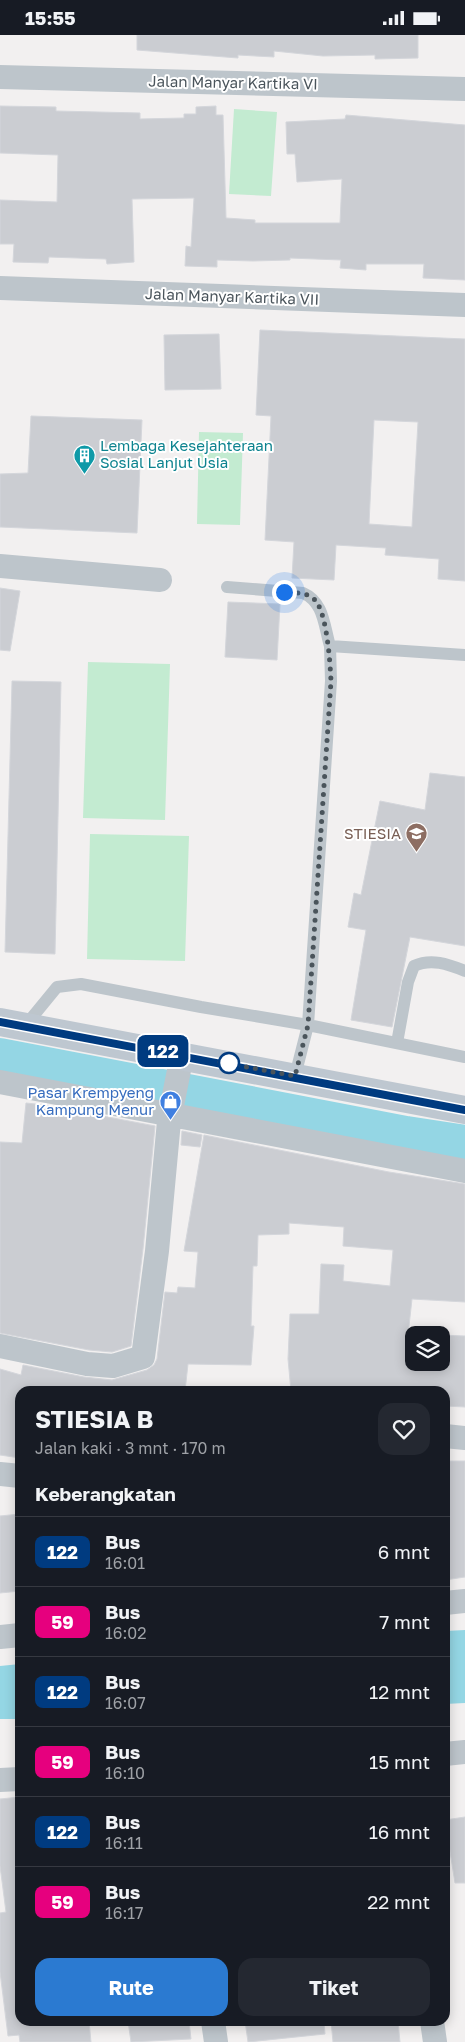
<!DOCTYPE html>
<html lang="id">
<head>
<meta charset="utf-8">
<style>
  body { margin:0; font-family:"Golos Text",sans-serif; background:#242831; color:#f1f3f6; height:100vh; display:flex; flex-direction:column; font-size:19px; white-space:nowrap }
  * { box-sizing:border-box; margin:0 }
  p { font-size:16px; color:#9ea1a6 }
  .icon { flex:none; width:28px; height:28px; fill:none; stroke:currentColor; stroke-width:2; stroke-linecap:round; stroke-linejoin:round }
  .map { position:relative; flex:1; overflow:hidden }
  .sheet { position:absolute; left:15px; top:1351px; width:435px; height:640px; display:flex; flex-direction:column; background:#171b24; border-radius:15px; box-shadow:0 2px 12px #0003 }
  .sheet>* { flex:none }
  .badge { padding:0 10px; border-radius:8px; font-size:18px; line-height:32px }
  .fabs { position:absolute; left:405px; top:1291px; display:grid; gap:10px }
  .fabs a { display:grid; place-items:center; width:45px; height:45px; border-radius:10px; background:#171b24; box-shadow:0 2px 12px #0003; font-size:25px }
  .you { position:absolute; width:25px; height:25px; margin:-12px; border:4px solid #fff; border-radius:50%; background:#1a73e8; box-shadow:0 0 0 8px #1a73e833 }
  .map>.badge { position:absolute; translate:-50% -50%; box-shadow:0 0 0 2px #fff }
  h2 { padding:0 20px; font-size:19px; line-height:45px }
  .round { display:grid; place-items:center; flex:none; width:52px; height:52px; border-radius:15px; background:#242831 }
  .summary { display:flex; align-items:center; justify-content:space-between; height:85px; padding:0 20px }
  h1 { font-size:24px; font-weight:700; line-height:38px }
  .cta { display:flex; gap:10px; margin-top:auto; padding:10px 20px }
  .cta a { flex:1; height:58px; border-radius:15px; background:#2b7ad1; color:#fff; font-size:20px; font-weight:700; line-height:58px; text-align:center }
  .cta a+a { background:#242831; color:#f1f3f6 }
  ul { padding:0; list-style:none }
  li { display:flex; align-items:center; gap:15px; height:70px; padding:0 20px; border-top:1px solid #363941 }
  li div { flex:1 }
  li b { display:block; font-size:19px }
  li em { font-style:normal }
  li .badge { min-width:55px; font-weight:700; text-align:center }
  .status { display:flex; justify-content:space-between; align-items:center; height:35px; padding:0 25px; background:#171b24; direction:ltr }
  .status svg { height:14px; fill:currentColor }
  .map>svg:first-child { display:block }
</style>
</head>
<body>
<div class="status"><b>15:55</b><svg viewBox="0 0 49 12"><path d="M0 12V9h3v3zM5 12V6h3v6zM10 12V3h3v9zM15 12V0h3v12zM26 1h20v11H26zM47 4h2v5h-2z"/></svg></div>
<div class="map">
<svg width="465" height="2007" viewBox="0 0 465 2007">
  <rect width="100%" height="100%" fill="#f2f0f0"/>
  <path fill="#c3ebd1" d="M234 74 277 77 271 161 229 159Z
    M199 397 243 398 240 490 197 489Z
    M88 627 170 629 165 785 83 783Z
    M90 799 189 801 185 926 87 924Z"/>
  <path fill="#94d6e4" d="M465 1595V1668L445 1669V1596Z
    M20 1629V1684H0V1631Z"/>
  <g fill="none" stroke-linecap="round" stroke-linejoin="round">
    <path stroke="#94d6e4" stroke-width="42" d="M0 1024 406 1102 465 1111"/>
  </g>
  <path fill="#cbcdd2" stroke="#d4d6db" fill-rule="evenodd" d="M137 0H418V23L375 24V20L323 21 274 16V22L238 20V23L137 15Z
    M0 71 56 72V76L140 78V84L184 83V79H196V72L216 71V80H223L226 183 255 185V188H340L342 144 297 147 295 119H287L286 87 345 84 346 80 465 90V245L423 243 424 229H366V235L340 233 341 225 290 223V225L253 226 217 225V232L185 231 186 211 191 212 194 163 132 164 134 227 107 229 106 224 49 222 48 228 13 227 14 209H0V165L57 167 58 120 0 118Z
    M260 295 465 304V546L438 544 439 524 385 520 386 513 336 510 334 545 292 543 294 507 265 505 271 381 256 380ZM374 385 418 387 412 492 369 489Z
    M219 299 221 354 165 355 164 300Z
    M31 381 142 385 137 498 0 492V439L28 438Z
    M0 553 20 556 10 616 0 615Z
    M228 567 280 569 277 625 225 622Z
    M12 646 61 647 55 919 5 917Z
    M430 738 465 742V911L410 902 392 992 351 985 366 895 348 892 354 858 361 860 380 766 425 775Z
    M26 1068 45 1070 155 1091 143 1214 131 1311 112 1317 89 1315 0 1298V1107L22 1108Z
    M182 1096 202 1100 200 1112 181 1110Z
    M204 1100 389 1137 465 1149V1267L412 1264 408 1300H414V1328H441V1300L465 1301V1372L445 1371V1356H291L288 1324 290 1279H319L321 1229 344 1230 343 1246 390 1251 393 1215 343 1211 344 1192 289 1188V1199L258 1200 257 1231H253L251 1291H254L251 1330 188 1329 185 1356H20V1423L0 1420V1334L21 1340 23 1330 84 1342 112 1345 147 1335 154 1330 157 1324 165 1257 177 1258 178 1252 195 1253 198 1217 184 1216Z
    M445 1426H465V1542L445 1545Z
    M20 1479V1556L0 1558V1481Z
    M20 1762V1986H89L91 2007H20L19 2000 8 2001 0 1937V1878L6 1877 0 1831V1764Z
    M465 1782V1848H455L445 1785Z
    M128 1986H189L191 2004 131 2007Z
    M245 1986H324L325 1999 248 2007Z
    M331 1986H398L400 2007H333Z"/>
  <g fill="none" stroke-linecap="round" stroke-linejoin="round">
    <path stroke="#bdc5cb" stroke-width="12" d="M227 552 303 558C324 567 324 591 330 611
      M25 991 57 952 81 949 201 972 308 990 465 1022
      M397 1008 408 947 414 931C431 923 448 929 465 936
      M295 1041 308 990 331 646 330 611 465 620"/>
    <path stroke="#bdc5cb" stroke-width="24" d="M0 42 465 54
      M0 253 465 270
      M0 531 160 545
      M0 1047 465 1136
      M0 1311 87 1329 113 1331 143 1322 157 1216 169 1086 182 1020
      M445 1401 465 1403
      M0 1439 20 1441
      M445 1568 465 1566
      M0 1602 20 1600
      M445 1719 465 1717
      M0 1745 20 1744
      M213 1986 216 2007
      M432 1986 435 2007"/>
    <path stroke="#bec7d0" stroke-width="28" d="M0 987 465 1075"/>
  </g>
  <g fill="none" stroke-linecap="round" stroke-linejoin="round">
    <defs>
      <path id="line" d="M0 987 465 1075"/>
    </defs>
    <use href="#line" stroke="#fff" stroke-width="11"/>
    <use href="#line" stroke="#003b80" stroke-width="8"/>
    <path stroke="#4a545b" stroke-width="5" stroke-dasharray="0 9" d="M229 1028 220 1027 295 1041 308 990 331 646C330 627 327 576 314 564 306 557 294 558 284 557"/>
  </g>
  <defs>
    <symbol id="building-pin" viewBox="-11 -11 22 30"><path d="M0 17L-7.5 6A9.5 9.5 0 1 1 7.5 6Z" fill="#0f9aa8" stroke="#fff"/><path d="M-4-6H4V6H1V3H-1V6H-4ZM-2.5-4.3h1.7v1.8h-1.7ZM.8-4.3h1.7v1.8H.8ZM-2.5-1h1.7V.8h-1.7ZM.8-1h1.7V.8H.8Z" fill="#fff"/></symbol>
    <symbol id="university-pin" viewBox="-11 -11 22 30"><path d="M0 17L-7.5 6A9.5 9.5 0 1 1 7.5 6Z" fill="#8d6e63" stroke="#fff"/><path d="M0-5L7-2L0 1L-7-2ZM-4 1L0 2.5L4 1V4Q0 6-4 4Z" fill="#fff"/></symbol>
    <symbol id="shop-pin" viewBox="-11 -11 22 30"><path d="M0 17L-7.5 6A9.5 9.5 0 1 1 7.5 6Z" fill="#3f7fe0" stroke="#fff"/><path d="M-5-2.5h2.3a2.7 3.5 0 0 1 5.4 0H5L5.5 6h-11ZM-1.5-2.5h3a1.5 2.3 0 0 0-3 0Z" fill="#fff"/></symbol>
  </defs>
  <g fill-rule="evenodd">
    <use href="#building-pin" x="72" y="408" width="25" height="34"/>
    <use href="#university-pin" x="404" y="786" width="25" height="34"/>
    <use href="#shop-pin" x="158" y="1054" width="25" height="34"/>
  </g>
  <circle fill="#fff" stroke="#003b80" stroke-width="2.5" cx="229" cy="1028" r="10"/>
  <g text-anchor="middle" stroke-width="4" stroke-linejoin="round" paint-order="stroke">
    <g font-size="15" fill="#4a545b" stroke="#fff">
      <text transform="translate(233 48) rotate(1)" y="5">Jalan Manyar Kartika VI</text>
      <text transform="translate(232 262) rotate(2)" y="5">Jalan Manyar Kartika VII</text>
    </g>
    <g font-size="15" fill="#0d838f" stroke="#fff" text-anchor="start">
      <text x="100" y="416">Lembaga Kesejahteraan<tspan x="100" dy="17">Sosial Lanjut Usia</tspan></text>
    </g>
    <g font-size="15" fill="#785e54" stroke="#fff" text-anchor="end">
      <text x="401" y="804">STIESIA</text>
    </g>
    <g font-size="15" fill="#366cbe" stroke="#fff" text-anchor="end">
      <text x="154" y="1063">Pasar Krempyeng<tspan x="154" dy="17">Kampung Menur</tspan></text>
    </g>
  </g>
</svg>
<div class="fabs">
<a><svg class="icon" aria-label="layers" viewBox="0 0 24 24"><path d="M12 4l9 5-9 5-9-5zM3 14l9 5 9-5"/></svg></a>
</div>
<div class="you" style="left:284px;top:557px"></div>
<b class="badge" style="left:163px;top:1016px;background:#003b80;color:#fff">122</b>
<section class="sheet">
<div class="summary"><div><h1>STIESIA B</h1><p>Jalan kaki · 3 mnt · 170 m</p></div><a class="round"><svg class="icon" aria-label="heart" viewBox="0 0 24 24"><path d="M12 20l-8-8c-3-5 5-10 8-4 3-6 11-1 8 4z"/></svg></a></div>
<h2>Keberangkatan</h2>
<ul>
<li><span class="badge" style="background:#003b80;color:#fff">122</span><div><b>Bus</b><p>16:01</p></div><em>6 mnt</em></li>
<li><span class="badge" style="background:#e6007e;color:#fff">59</span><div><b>Bus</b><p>16:02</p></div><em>7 mnt</em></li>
<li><span class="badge" style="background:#003b80;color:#fff">122</span><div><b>Bus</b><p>16:07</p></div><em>12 mnt</em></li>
<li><span class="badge" style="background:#e6007e;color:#fff">59</span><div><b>Bus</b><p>16:10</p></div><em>15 mnt</em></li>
<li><span class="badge" style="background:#003b80;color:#fff">122</span><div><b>Bus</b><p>16:11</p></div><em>16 mnt</em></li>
<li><span class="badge" style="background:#e6007e;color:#fff">59</span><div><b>Bus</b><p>16:17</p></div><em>22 mnt</em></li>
</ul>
<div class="cta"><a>Rute</a><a>Tiket</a></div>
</section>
</div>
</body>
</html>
